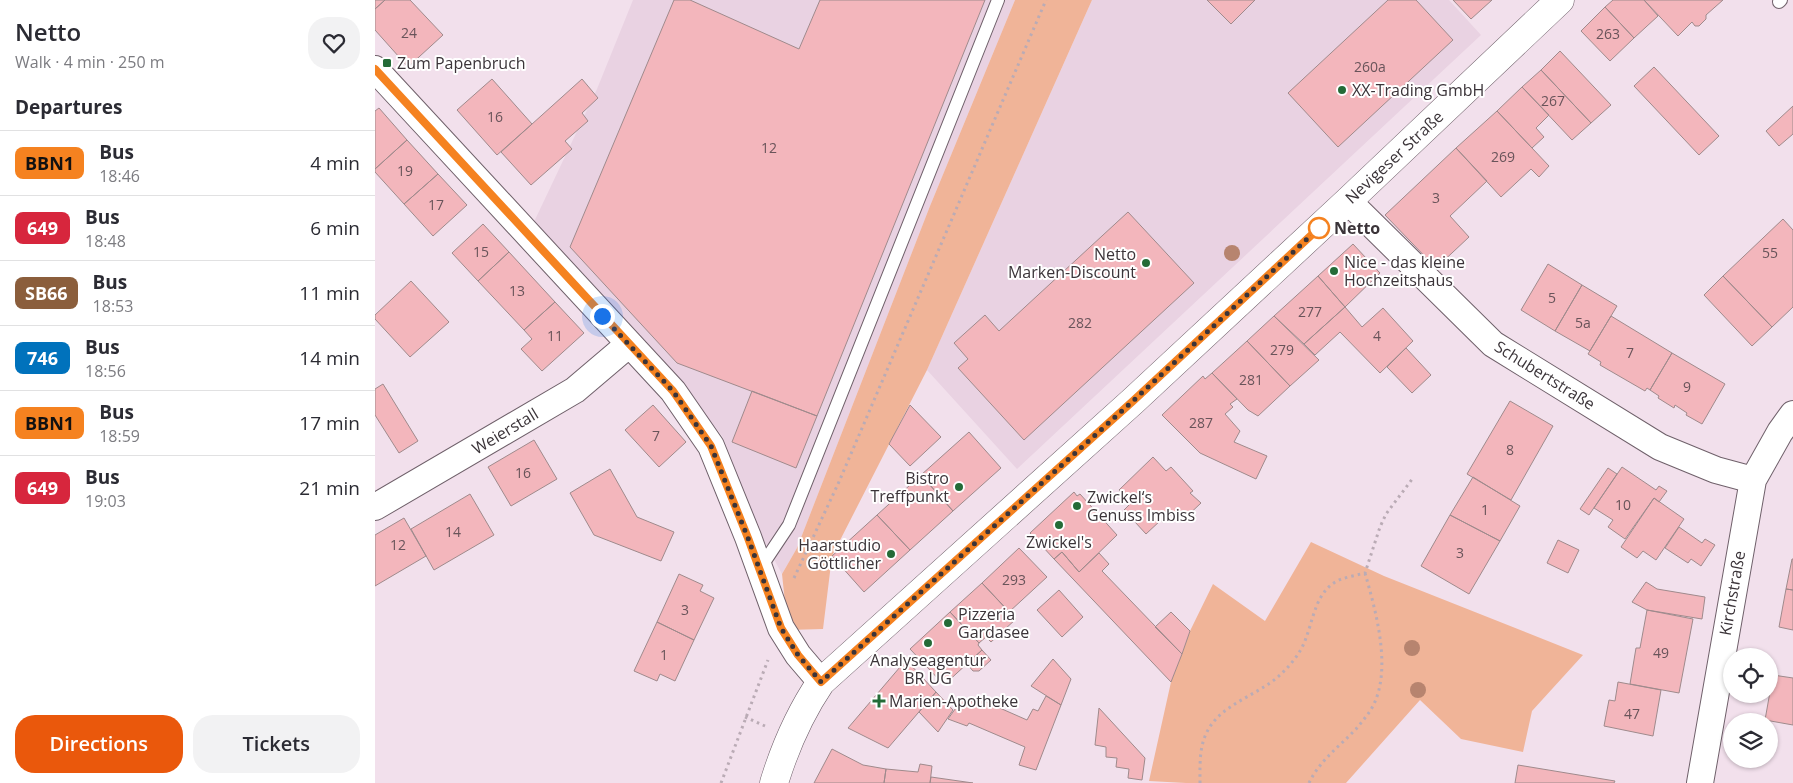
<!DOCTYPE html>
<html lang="en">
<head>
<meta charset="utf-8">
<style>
  body { margin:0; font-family:"Open Sans",sans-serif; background:#f2f2f3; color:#2b2b33; height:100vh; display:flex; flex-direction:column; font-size:19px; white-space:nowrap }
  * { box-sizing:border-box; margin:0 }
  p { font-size:16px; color:#7c7c81 }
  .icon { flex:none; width:28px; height:28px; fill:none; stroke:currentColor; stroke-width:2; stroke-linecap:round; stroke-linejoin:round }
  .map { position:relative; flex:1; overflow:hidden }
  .drawer { display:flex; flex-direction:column; background:#fff; width:375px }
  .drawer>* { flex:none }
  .badge { padding:0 10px; border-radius:8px; font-size:18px; line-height:32px }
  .buttons { position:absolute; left:1348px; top:648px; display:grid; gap:10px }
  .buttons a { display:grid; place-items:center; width:55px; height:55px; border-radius:50%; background:#fff; box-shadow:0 1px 4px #0004; font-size:25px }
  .you { position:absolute; width:25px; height:25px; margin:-12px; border:4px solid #fff; border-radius:50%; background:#1a73e8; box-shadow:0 0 0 8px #1a73e833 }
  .map>.badge { position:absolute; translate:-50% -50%; box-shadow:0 0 0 2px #fff }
  h2 { padding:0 15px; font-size:19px; line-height:45px }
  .round { display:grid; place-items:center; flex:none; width:52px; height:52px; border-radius:20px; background:#f2f2f3 }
  .headline { display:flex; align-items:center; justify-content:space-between; height:85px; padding:0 15px }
  h1 { font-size:24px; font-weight:600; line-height:38px }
  .button { display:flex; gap:10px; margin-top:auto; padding:10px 15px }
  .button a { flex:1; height:58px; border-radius:20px; background:#ea580c; color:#fff; font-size:20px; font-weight:600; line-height:58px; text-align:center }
  .button a+a { background:#f2f2f3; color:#2b2b33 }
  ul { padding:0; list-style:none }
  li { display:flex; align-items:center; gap:15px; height:65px; padding:0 15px; border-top:1px solid #e1e1e2 }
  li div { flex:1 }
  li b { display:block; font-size:19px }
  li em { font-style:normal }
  li .badge { min-width:55px; font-weight:700; text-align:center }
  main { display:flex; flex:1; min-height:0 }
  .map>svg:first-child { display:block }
</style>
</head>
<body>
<main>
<section class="drawer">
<div class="headline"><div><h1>Netto</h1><p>Walk · 4 min · 250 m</p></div><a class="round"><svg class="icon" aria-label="heart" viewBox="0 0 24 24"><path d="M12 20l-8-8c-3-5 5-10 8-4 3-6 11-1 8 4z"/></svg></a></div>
<h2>Departures</h2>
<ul>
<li><span class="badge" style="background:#f58220;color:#111">BBN1</span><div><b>Bus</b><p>18:46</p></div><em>4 min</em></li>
<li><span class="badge" style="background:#d7263d;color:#fff">649</span><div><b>Bus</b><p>18:48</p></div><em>6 min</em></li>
<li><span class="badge" style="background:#8b5e3c;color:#fff">SB66</span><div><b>Bus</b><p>18:53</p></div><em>11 min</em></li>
<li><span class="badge" style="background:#0072bc;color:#fff">746</span><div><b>Bus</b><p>18:56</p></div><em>14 min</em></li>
<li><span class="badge" style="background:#f58220;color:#111">BBN1</span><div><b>Bus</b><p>18:59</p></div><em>17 min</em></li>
<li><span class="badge" style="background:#d7263d;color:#fff">649</span><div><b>Bus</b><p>19:03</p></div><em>21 min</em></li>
</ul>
<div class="button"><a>Directions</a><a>Tickets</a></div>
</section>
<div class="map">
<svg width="1418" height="783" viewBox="0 0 1418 783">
  <rect width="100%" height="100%" fill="#f2e0ec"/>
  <path fill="#e9d2e2" d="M258 0H640L555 206 422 548 407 574 383 530 348 437 305 383 158 224 222 89Z
    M717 0H1074L1106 35 642 469 552 370Z"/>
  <path fill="#f0b498" d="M640 0H717L552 370 457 556 448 629 413 630 407 574 422 548 555 206Z
    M936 542 1009 576 1208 655 1157 711 1148 752 1086 739 1045 700 971 783H811L774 781 796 682 815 631 838 584 890 621Z"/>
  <path fill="#f3b6bc" stroke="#9f8a8c" d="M0 0H10L0 9Z
    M10 0H35L68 35 33 67 0 30V9Z
    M299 0H315L424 49 445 0H610L442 416 302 363 195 247Z
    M832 0H880L856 24Z
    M1013 0H1041L1078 40 963 147 913 93Z
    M1078 0H1117L1096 19Z
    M1238 0H1269L1283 16 1259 38 1230 7Z
    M1269 0H1348L1331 15V19L1324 26H1320L1317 22 1303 36Z
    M1230 7 1259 38 1235 61 1206 31Z
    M1185 51 1236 105 1216 123 1166 70Z
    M1279 67 1344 136 1324 155 1259 86Z
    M1166 70 1216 123 1197 140 1147 87Z
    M117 79 157 124 122 155 82 110Z
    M207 79 223 98 207 113 213 121 190 141 197 149 156 185 126 152Z
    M1147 87 1174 115 1161 128 1169 137 1157 148 1122 111Z
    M1418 106V134L1404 146 1391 131Z
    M4 108 32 140 0 169V111Z
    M1122 111 1174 166 1164 177 1156 169 1126 197 1081 148Z
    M32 140 63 174 29 204 0 172V169Z
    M1081 148 1112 181 1075 216 1094 237 1061 268 1010 215Z
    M63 174 92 205 58 236 29 204Z
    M753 212 819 283 649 440 583 368 593 359 579 343 610 315 624 331Z
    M1408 219 1418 230V307L1397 327 1348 276Z
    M108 224 134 252 103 281 77 253Z
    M978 244 1005 273 970 307 943 276Z
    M134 252 180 302 149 330 103 281Z
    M1173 264 1207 285 1180 331 1146 310Z
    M943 276 970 307 929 344 899 316Z
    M1348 276 1397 327 1377 346 1329 295Z
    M36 281 74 322 35 357 0 319V315Z
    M1207 285 1242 306 1215 351 1180 331Z
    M180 302 209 333 167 371 146 349 157 339 149 330Z
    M970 307 987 327 1008 308 1038 341 1005 373 965 332 940 355 929 344Z
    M899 316 944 360 915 386 872 341Z
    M1236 316 1297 353 1275 390 1272 388 1270 391 1225 365 1226 362 1213 354Z
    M872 341 915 386 883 416 873 410 837 373Z
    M1031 348 1056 375 1037 393 1012 367Z
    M1297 353 1350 384 1327 424 1311 415 1312 413 1300 405 1299 408 1283 398 1284 396 1275 390Z
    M837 373 862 399 855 404 858 407 850 414 865 431 859 442 892 456 881 479 825 453 787 415 828 376 830 379Z
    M8 384 43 441 24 453 0 415V389Z
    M377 391 442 416 421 468 357 442Z
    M1135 401 1178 426 1136 500 1092 474Z
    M278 405 311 442 284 467 250 430Z
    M535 405 566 437 535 466 514 444Z
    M594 432 626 468 578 511 546 475Z
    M159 440 182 479 136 506 113 467Z
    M778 457 791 471 796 467 818 491 815 493 826 503 807 521 799 512 788 523 786 520 771 534 749 510 756 503 744 490Z
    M1247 467 1281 490 1284 486 1292 491 1284 502 1279 498 1250 539 1233 527 1238 520 1219 508Z
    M1233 468 1242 474 1214 515 1205 509Z
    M235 469 262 517 299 532 286 561 219 535 195 493Z
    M546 475 578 511 535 550 502 515Z
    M1098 477 1145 506 1125 541 1075 515Z
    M699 492 702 496 705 494 742 535 704 572 687 552 679 559 655 533Z
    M95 494 119 535 59 570 36 529Z
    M1279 498 1309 519 1281 560 1268 551 1262 558 1246 547Z
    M502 515 535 550 489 592 457 556Z
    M1075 515 1125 541 1094 594 1046 566Z
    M29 518 51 556 0 586V535Z
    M1304 527 1327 543 1330 539 1340 545 1326 566 1316 559 1313 563 1290 548Z
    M1183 540 1204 550 1193 573 1172 563Z
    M644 548 672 577 634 612 607 583Z
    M687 552 704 572 724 553 734 564 727 571 807 654 796 682 679 559Z
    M1417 559H1418V590L1411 589Z
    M304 574 328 585 325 591 339 598 319 640 282 622Z
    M1271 582 1282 589 1330 597 1327 619 1272 610 1257 602Z
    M607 583 641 619 616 642 611 637 604 643 575 612Z
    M1411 589 1418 590V630L1404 627Z
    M684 590 708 617 687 637 662 610Z
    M1272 610 1318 619 1304 693 1255 684 1261 648H1265Z
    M575 612 604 643 603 645 607 650 569 685 535 649Z
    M796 612 815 631 807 654 780 627Z
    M282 622 319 640 300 681 285 674 282 681 259 671Z
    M607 650 616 660 604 671H598L592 664Z
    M678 659 696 679 686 705 656 686Z
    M531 660 561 692 513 748 473 728Z
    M1398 675 1418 678V725L1390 720Z
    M1243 682 1286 690 1278 736 1229 726 1234 700 1240 701Z
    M561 692 578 710 563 732 544 712Z
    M671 696 686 705 661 770 644 765 650 747 594 723 592 726 573 719 588 698 600 703 602 698 652 720 658 709 663 711Z
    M724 708 770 758 767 780 753 778 754 769 741 767 742 758 731 757V747L720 745Z
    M457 749 488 765 511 769 509 783H439Z
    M545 764 557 766 555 783H509L511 769 543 772Z
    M1143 765 1240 781 1239 783H1140Z
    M556 777 598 783H555Z"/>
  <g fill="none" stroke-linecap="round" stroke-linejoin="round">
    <defs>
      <path id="service" d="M1404 2 1406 0
        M384 570 414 525 623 0"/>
      <path id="minor" d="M0 69 298 391 336 446 373 537 406 628 423 655 446 682
        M973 201 1118 344 1285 447 1341 470 1378 480
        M0 507 200 390 253 345
        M1325 783 1378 480 1405 432 1418 414"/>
      <path id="secondary" d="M399 783C410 747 425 713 446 682L758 401 973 201 1185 0"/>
    </defs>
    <use href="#service" stroke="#6f606a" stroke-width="14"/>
    <use href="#minor" stroke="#6f606a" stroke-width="28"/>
    <use href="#secondary" stroke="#6f606a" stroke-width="29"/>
    <path stroke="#baabb5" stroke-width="3" stroke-dasharray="2.5 4" stroke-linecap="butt" d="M419 578 463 484 671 0
      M370 717 390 726
      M346 783 393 660
      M825 783C825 767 824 749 831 734 845 702 888 695 910 670 919 661 927 650 931 638 939 617 941 591 964 580 972 577 982 575 990 573L1005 527 1011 514 1038 478
      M934 783C945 760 964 747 981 729 986 723 991 717 995 711 1019 674 1001 612 990 573"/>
    <use href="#service" stroke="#fff" stroke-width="12"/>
    <use href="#minor" stroke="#fff" stroke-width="26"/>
    <use href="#secondary" stroke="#fff" stroke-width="28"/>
  </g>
  <g fill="#b7846f">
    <circle cx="857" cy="253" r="8"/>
    <circle cx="1037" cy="648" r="8"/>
    <circle cx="1043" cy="690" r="8"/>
  </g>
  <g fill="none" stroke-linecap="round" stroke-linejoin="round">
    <defs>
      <path id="line" d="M0 69 298 391 336 446 373 538 406 628 423 655 446 682 758 401 944 228"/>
    </defs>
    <use href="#line" stroke="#fff" stroke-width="11"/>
    <use href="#line" stroke="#f58220" stroke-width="8"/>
    <path stroke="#3b3439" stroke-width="5" stroke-dasharray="0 9" d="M227 316 298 391 336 446 373 538 406 628 423 655 446 682 758 401 944 228"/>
  </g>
  <g fill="#246b37" stroke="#fff" stroke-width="2">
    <rect x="7" y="58" width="10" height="10" rx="2.5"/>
    <circle cx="967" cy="90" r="5"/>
    <circle cx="771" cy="263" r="5"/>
    <circle cx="959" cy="271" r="5"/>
    <circle cx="584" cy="487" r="5"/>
    <circle cx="702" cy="506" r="5"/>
    <circle cx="684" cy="525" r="5"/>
    <circle cx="516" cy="554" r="5"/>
    <circle cx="573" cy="623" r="5"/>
    <circle cx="553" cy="643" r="5"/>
    <path d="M501.5 693.5h5v5h5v5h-5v5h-5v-5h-5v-5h5z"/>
  </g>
  <circle fill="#fff" stroke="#f58220" stroke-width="2.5" cx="944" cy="228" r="10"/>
  <g text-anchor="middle" stroke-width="4" stroke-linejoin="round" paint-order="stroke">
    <g font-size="14" fill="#69545a">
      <text x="34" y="38">24</text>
      <text x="1233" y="39">263</text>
      <text x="995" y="72">260a</text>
      <text x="1178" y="106">267</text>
      <text x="120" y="122">16</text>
      <text x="394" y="153">12</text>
      <text x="1128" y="162">269</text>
      <text x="30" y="176">19</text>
      <text x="1061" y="203">3</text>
      <text x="61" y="210">17</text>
      <text x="106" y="257">15</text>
      <text x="1395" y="258">55</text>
      <text x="142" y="296">13</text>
      <text x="1177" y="303">5</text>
      <text x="935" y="317">277</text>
      <text x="705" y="328">282</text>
      <text x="1208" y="328">5a</text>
      <text x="180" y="341">11</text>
      <text x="1002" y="341">4</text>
      <text x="907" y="355">279</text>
      <text x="1255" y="358">7</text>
      <text x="876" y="385">281</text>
      <text x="1312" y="392">9</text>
      <text x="826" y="428">287</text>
      <text x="281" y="441">7</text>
      <text x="1135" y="455">8</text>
      <text x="148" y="478">16</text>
      <text x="1248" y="510">10</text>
      <text x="1110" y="515">1</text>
      <text x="78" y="537">14</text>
      <text x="23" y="550">12</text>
      <text x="1085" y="558">3</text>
      <text x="639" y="585">293</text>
      <text x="310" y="615">3</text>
      <text x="1286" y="658">49</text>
      <text x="289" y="660">1</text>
      <text x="1257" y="719">47</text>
    </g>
    <g font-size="16" fill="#3b3439" stroke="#fff" text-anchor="start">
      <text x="22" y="69">Zum Papenbruch</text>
      <text x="977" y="96">XX-Trading GmbH</text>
      <text x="761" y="260" text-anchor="end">Netto<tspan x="761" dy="18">Marken-Discount</tspan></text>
      <text x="969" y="268">Nice - das kleine<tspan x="969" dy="18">Hochzeitshaus</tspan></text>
      <text x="574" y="484" text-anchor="end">Bistro<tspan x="574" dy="18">Treffpunkt</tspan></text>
      <text x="712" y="503">Zwickel‘s<tspan x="712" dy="18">Genuss Imbiss</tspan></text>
      <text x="684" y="548" text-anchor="middle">Zwickel's</text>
      <text x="506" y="551" text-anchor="end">Haarstudio<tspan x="506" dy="18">Göttlicher</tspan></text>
      <text x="583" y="620">Pizzeria<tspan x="583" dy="18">Gardasee</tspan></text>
      <text x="553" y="666" text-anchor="middle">Analyseagentur<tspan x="553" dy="18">BR UG</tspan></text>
      <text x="514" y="707">Marien-Apotheke</text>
    </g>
    <g font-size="16" fill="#3b3439" stroke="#fff">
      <text transform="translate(1019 157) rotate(-43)" y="6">Nevigeser Straße</text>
      <text transform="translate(1170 375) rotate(32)" y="6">Schubertstraße</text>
      <text transform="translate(130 431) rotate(-31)" y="6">Weierstall</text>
      <text transform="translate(1357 593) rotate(-80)" y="6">Kirchstraße</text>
    </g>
    <g font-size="16" font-weight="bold" fill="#3b3439" stroke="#fff" text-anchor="start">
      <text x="959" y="234">Netto</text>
    </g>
  </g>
</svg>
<div class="buttons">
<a><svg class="icon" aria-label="locate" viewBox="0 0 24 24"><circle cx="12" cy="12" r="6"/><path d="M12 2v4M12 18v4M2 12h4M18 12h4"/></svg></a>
<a><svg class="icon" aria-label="layers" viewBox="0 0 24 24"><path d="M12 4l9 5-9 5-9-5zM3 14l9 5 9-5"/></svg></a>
</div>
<div class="you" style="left:227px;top:316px"></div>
</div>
</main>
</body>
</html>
